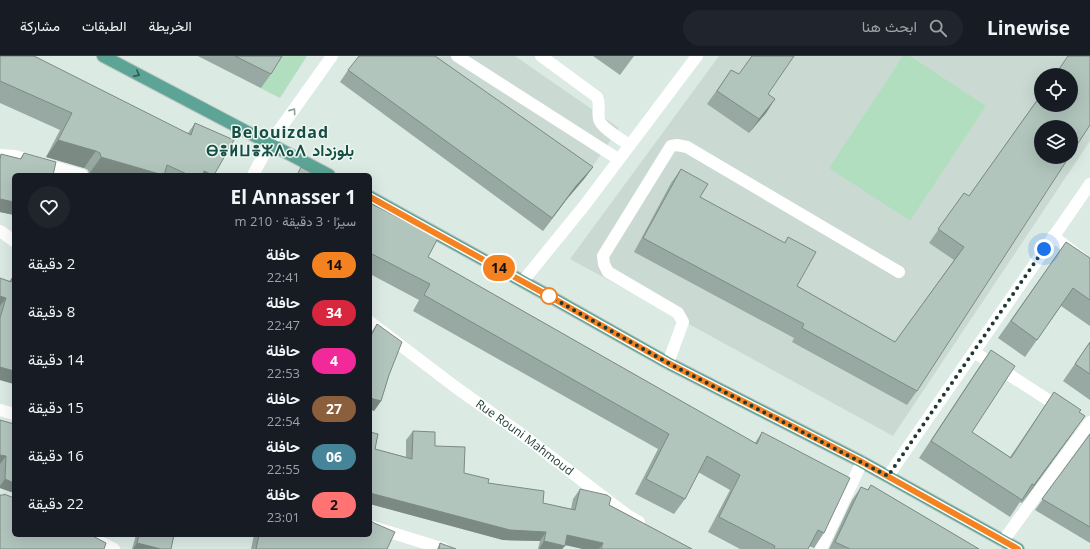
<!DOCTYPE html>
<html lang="ar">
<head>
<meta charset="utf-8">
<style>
  body { margin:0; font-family:"Open Sans",Vazirmatn,"Noto Sans Tifinagh",sans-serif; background:#20242c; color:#f1f3f6; direction:rtl; height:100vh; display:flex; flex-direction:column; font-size:15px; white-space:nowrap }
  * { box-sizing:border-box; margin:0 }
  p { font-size:13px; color:#9ea1a6 }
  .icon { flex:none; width:22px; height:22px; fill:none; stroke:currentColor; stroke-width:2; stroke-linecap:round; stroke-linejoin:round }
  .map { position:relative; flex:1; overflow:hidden; direction:ltr }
  .panel { position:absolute; left:12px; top:117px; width:360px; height:364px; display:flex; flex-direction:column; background:#171b24; border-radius:6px; box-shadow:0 4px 16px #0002; direction:rtl }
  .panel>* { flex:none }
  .badge { padding:0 8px; border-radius:13px; font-size:14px; line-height:26px }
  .tools { position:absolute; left:1034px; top:12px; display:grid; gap:8px }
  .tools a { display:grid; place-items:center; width:44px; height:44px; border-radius:50%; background:#171b24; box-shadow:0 4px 16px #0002; font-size:20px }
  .you { position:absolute; width:20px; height:20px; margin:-10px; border:3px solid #fff; border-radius:50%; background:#1a73e8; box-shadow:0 0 0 6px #1a73e833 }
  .map>.badge { position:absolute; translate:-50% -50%; box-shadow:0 0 0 2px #fff }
  .round { display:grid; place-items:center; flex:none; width:42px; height:42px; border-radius:21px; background:#20242c }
  .summary { display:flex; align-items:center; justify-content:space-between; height:68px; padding:0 16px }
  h1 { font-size:19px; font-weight:700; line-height:30px }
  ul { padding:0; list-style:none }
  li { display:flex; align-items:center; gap:12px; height:48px; padding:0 16px }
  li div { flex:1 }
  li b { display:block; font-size:15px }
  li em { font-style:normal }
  li .badge { min-width:44px; font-weight:700; text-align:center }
  header { display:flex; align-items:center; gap:24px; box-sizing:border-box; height:56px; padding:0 20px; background:#171b24; border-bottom:1px solid #363941 }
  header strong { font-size:19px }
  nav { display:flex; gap:22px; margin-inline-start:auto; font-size:14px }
  .search { width:280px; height:36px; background:#20242c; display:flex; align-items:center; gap:10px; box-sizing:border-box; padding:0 14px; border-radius:22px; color:#9ea1a6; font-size:15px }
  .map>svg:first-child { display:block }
</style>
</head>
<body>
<header>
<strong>Linewise</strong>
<div class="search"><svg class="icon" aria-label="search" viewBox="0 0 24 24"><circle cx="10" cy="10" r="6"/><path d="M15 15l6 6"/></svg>ابحث هنا</div>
<nav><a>الخريطة</a><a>الطبقات</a><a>مشاركة</a></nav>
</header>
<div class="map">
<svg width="1090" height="493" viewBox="0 0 1090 493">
  <rect width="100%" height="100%" fill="#dceae4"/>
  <path fill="#cadad3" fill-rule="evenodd" d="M425 0H515L619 72 584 123 567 143 543 175 383 58Z
    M719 0H1090V85L893 380 570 203ZM1041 19H1071V49H1041ZM1041 71H1071V101H1041Z"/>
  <path fill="#b2dec0" d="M198 0H307L280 42Z
    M903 0H910L986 50 910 165 829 112Z"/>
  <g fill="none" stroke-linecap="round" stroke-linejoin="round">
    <defs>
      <path id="primary" d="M103 0 329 119
        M370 141 549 240 668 307 862 406 1018 493"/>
    </defs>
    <use href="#primary" stroke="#bbc4c2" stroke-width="14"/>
    <path stroke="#fff" stroke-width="12" d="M457 0 618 103
      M541 0 597 41C601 50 597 54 599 63 600 71 622 84 629 89
      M668 307 683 266 678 257 608 216 604 208 603 200 671 90 677 89 687 91 899 216"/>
    <g stroke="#fff" stroke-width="12">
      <path d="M0 99 15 100 82 119"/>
      <path d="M253 119 270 87 332 0"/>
      <path d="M0 175 14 185"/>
      <path d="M1053 180 1090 209"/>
      <path d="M523 225 584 150 697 0"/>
      <path id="s1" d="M370 266 454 330 524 380 627 459 639 466"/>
      <path d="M974 296 1062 353"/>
      <path d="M0 354 14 358"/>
      <path d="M888 420 1090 128"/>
      <path d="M370 470 444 493"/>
      <path d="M85 479 114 493"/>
      <path d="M1003 485 1090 366"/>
      <path d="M821 493 862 406"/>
    </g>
    <use href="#primary" stroke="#5ca495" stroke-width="12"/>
  </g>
  <path fill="#98a9a3" d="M0 0 188 77 195 67 214 119H92L89 118 88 114 84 112 46 101 60 74 0 47Z
    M198 0H282L271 18 261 32Z
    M593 0H634L620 19Z
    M1068 0 917 335 907 349 792 286 794 282 634 196 671 127 681 113 700 141 784 187 788 181 797 230 895 286 954 204 929 187 964 137 969 140Z
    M348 14 593 111 584 123 567 143 543 175 340 26Z
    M731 14 739 18 775 43 766 57 749 77 707 48Z
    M24 97 53 119H14V159L0 156V100L1 98 20 103Z
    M370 147 428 201 755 387 762 376 824 477 814 492 809 490 808 493H740L708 476 730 434 698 416 685 443 674 458 635 438 658 393 413 255 419 244 370 218Z
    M1066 186 1090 202V270L1061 250 1025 301 998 282Z
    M0 222 9 225 12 222 14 223V328L0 324Z
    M377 268 389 319 381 345 374 355 370 353V278Z
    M1090 286V344L1063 325Z
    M991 294 972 376 1010 401 1054 336 1079 356 1073 377 1022 447 1020 446 1010 461 919 402 979 311Z
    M0 364 14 368V437L0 432Z
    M413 375 435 390 464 417 488 427 543 447 571 453 573 443 580 433 692 493H583L565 489 562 493H538L540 485 503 484 370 448V376L375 393 406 401V384Z
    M1090 378V487L1035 454Z
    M871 429 979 493H829L852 444 861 431 867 434Z
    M102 479H108L106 481Z
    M136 479H174L171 493H132Z
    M254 479H370L387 493H251Z
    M440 487 456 493H437Z"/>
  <path fill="#7c8a84" d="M775 43 766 57 749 77 759 63Z
    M58 84 96 95 84 112 46 101Z
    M101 101 163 119H92L89 118Z
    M593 111 584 123 567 143 543 175 576 130Z
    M204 115 213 119H202Z
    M0 143 14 146V159L0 156Z
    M0 240 6 242 0 250Z
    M0 311 14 315V328L0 324Z
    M370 342 381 345 374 355 370 353Z
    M1085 360 1073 377 1022 447 1034 429Z
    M0 399 6 400 0 408Z
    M5 423 14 427V437L0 432V430Z
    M370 437 546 476 540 485 503 484 370 448Z
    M567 479 603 487 599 493H583L561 488Z
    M544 485 565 490 562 493H539Z
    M137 487 161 493H133Z"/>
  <path fill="#b1c5bd" stroke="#7c8a84" d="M0 0H34L191 79 195 67 234 84 214 119H213L204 115 203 119H189L167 109 164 119H163L101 101 100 97 96 95 58 84 72 57 0 25Z
    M235 0H282L271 18Z
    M359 0H435L593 111 576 130 552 162 348 14Z
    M752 0H794L768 38 775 43 759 63 717 35 731 14 739 18Z
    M1068 0H1090V69L1071 98V71H1041V101H1069L917 335 802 272 804 268 643 182 681 113 708 128 700 141 785 187 788 181 816 196 797 230 895 286 964 191 938 173 964 137 969 140 1041 39V49H1071V19H1055Z
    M24 97 56 106 53 119H14V146L0 143V103L1 98 21 103Z
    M301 111 315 119H297Z
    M370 147 438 182 428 201 757 388 762 376 850 422 824 477 818 474 808 493H774L775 490 719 461 740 419 707 400 685 443 646 423 669 378 424 239 430 228 370 197Z
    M1066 186 1090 202V244L1073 232 1037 284 1011 265Z
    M0 222 11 226 12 222 14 223V315L0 311V262L6 242 0 240Z
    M377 268 402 286 389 319 381 345 370 342V282Z
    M1090 286V318L1075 308Z
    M991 294 1015 310 972 376 1011 402 1054 336 1081 354 1079 356 1085 360 1034 429 1032 428 1022 444 931 385Z
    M0 364 14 368V427L5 423 6 400 0 399Z
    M413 375 435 376V390L465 391 464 417 489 423 488 427 544 435 543 447 575 454 580 433 607 439 611 442 609 449 692 493H603L601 492 603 487 567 479 565 490 544 485 546 476 510 474 370 437V376L378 378 375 393 412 403Z
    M1090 378V471L1042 443Z
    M871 429 979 493H850L835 486 861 431 868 434Z
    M4 438 14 442V479H91L106 487 104 493H0V439H4Z
    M370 464 374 467 395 476 387 493H256L259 479H370Z
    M139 479H174L171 493H161L137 487Z
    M440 487 456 493H439Z"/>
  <defs><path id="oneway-chevron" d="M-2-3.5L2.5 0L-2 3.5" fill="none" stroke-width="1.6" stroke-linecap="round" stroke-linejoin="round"/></defs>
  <use stroke="#305a51" href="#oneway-chevron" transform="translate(137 18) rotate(27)"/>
  <use stroke="#8e9c9a" href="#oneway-chevron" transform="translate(293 55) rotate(-55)"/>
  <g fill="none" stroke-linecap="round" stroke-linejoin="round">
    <defs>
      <path id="line" d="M370 141 549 240 668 307 862 406 1018 493"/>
    </defs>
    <use href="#line" stroke="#fff" stroke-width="9"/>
    <use href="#line" stroke="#f58220" stroke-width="6"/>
    <path stroke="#1d3a34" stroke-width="4" stroke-dasharray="0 7.2" d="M549 240 668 307 888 420 1044 193"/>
  </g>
  <circle fill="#fff" stroke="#f58220" stroke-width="2" cx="549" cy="240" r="8"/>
  <g text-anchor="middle" stroke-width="3" stroke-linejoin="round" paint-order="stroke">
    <g font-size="12" fill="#1d3a34" stroke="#ecf7f2">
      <text dy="4" stroke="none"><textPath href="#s1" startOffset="193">Rue Rouni Mahmoud</textPath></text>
    </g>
    <g font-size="16" font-weight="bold" letter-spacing="1" fill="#174e43" stroke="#ecf7f2">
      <text x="280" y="82">Belouizdad<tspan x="280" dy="18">ⴱⴻⵍⵡⴻⵣⴷⴰⴷ بلوزداد</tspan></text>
    </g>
  </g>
</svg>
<div class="tools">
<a><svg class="icon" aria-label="locate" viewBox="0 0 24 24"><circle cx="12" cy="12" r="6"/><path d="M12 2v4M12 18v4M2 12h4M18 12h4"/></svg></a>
<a><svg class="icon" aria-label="layers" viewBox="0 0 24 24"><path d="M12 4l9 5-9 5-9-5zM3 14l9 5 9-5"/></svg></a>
</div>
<div class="you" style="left:1044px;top:193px"></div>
<b class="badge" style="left:499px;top:212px;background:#f58220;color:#111">14</b>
<section class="panel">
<div class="summary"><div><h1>El Annasser 1</h1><p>سيرًا · 3 دقيقة · 210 m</p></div><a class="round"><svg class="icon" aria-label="heart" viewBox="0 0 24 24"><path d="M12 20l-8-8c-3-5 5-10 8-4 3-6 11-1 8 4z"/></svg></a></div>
<ul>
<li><span class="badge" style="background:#f58220;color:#111">14</span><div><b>حافلة</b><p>22:41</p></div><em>2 دقيقة</em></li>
<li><span class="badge" style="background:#d7263d;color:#fff">34</span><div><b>حافلة</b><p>22:47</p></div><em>8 دقيقة</em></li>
<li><span class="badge" style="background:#f22a99;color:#fff">4</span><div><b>حافلة</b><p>22:53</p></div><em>14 دقيقة</em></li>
<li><span class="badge" style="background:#8b5e3c;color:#fff">27</span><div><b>حافلة</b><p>22:54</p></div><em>15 دقيقة</em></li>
<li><span class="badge" style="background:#468499;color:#fff">06</span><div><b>حافلة</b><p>22:55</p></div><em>16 دقيقة</em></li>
<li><span class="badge" style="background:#ff7373;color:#111">2</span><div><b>حافلة</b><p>23:01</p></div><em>22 دقيقة</em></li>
</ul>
</section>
</div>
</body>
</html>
